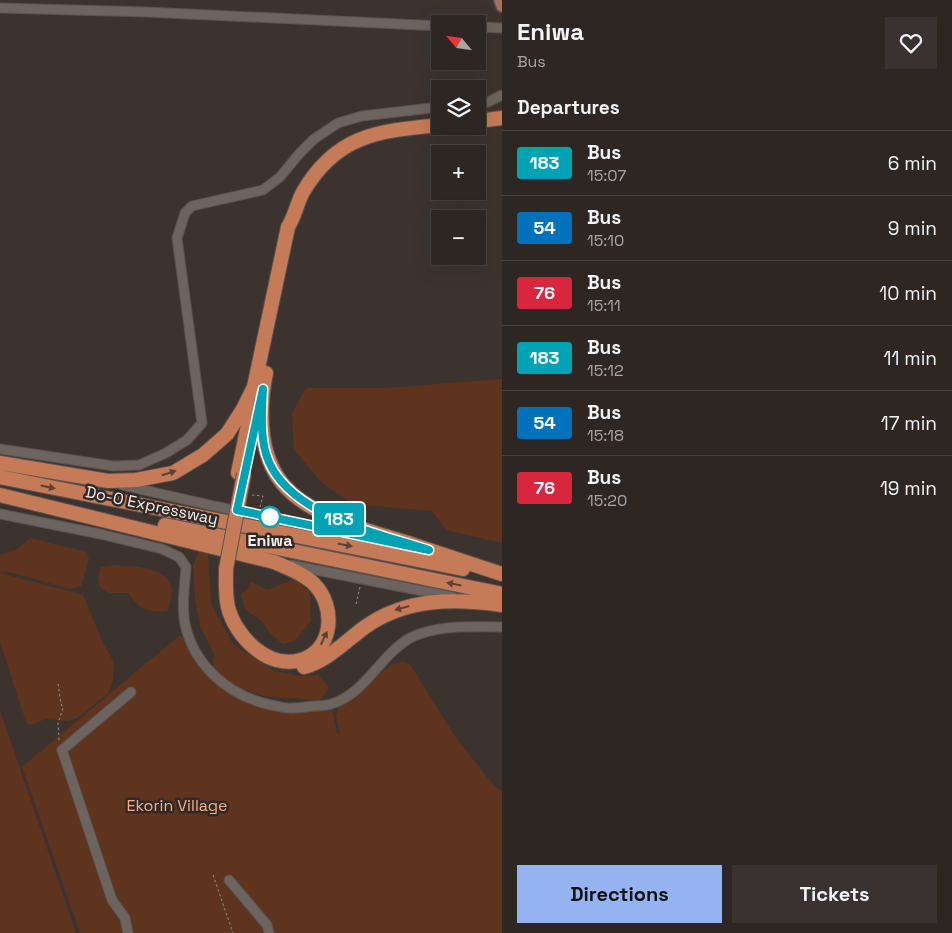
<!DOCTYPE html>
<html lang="en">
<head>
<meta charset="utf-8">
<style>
  body { margin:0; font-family:"Space Grotesk",sans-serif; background:#393230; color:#f1f3f6; height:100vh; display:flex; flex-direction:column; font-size:19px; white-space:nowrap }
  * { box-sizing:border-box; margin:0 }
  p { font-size:16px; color:#a7a5a6 }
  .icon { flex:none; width:28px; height:28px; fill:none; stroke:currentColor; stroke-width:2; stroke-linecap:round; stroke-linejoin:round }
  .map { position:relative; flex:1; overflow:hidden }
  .side { display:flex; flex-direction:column; background:#2d2623; width:450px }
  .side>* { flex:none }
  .badge { padding:0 10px; border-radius:4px; font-size:18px; line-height:32px }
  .needle { width:32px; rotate:299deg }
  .fabs { position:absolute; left:431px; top:15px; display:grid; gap:10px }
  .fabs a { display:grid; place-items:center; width:55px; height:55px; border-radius:0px; background:#2d2623; box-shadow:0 5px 20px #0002,0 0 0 1px #484341; font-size:25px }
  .map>.badge { position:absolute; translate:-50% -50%; box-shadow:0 0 0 2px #fff }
  h2 { padding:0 15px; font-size:19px; line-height:45px }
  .round { display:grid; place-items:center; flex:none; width:52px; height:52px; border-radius:0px; background:#393230 }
  .overview { display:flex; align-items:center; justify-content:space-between; height:85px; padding:0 15px }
  h1 { font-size:24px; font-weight:600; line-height:38px }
  .cta { display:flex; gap:10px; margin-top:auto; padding:10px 15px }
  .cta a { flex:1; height:58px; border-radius:0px; background:#95b2f1; color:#111; font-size:20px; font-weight:600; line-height:58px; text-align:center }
  .cta a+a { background:#393230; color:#f1f3f6 }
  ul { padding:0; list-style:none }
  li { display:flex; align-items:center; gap:15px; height:65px; padding:0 15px; border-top:1px solid #484341 }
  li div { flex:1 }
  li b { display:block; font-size:19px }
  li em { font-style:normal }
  li .badge { min-width:55px; font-weight:700; text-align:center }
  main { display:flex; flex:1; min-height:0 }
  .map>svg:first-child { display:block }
</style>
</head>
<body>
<main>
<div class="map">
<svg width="502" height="933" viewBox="0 0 502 933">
  <rect width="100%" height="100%" fill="#3c332f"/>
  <path fill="#5e341f" d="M502 379V543L446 530 432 511 353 504 321 482 294 449 292 413 306 388H384Z
    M30 538 87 552 89 560 81 586 70 589 6 571 0 572V555L17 549Z
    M199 551 208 554 211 604 233 644 274 671 300 676 318 675 329 687 323 698 317 700 263 696 237 687 213 669 214 653 200 626 195 598 193 566Z
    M114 565C144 567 186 568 167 611 145 612 141 611 128 593H109L100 587 98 578 100 567Z
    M0 573 83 595 104 645 114 662 113 681 108 693 78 718 68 721 45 719 34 724 27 725 0 642Z
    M292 580 298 582 310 592 311 621 294 641 283 644 270 634 262 621 245 610 241 594 248 588 251 581 267 590Z
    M180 635 215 678 253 701 331 704 337 734 340 733 336 716 339 707 391 665 403 661 410 664 454 735 494 786 502 791V933H80L22 767Z
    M0 710 76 933H0Z"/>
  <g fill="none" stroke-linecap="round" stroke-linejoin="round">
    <defs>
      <path id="minor" d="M0 8 147 12 440 26
        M478 27 502 28
        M478 103 488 102 502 95
        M0 449 113 466 139 465 166 453 187 440 202 423 177 238 185 213 192 206 263 190 280 177 299 154 314 139 338 123 362 116 440 107
        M122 485 214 506 371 538
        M0 514 100 534 162 549 179 557 186 567C185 584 181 606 185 624 194 666 229 696 271 705 278 706 286 709 293 708 299 708 306 707 312 706 318 706 325 706 331 704 366 694 381 653 412 637 440 624 472 627 502 627
        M291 565 453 597
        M229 880 267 925 269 933
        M128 933 125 918 112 900 62 750 131 692"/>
      <path id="major" d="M500 0 502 6"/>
      <path id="highway" d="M478 121 502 118
        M266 373C259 408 258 453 282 483 309 517 371 531 411 544 442 554 472 564 502 574
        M0 463 108 481 136 480 173 473 203 455 227 434 243 409 254 387 288 227C295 216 297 203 303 192 337 134 379 131 440 125
        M238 473 254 396
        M0 477 463 569
        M0 495 274 562C288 568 304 574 314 584 336 606 334 650 301 660 268 670 235 636 228 607 225 594 226 581 226 569
        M165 525 502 594
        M304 667C327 661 346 641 365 627 406 598 454 598 502 605"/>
    </defs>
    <use href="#minor" stroke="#5a524f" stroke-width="11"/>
    <use href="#major" stroke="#5a524f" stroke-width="14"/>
    <use href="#highway" stroke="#5a524f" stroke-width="16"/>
    <path stroke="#958e8a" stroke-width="1" stroke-dasharray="2.5 2.5" stroke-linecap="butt" d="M252 495 263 496 260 507
      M356 604 360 587
      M58 684C60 692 59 701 63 708L58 723 59 740
      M213 875 233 933"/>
    <use href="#minor" stroke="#6d635f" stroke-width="9"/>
    <use href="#major" stroke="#a2715a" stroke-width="11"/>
    <use href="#highway" stroke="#c57b57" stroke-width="14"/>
    <defs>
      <path id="highway-bridge" d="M226 569 244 474"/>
    </defs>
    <use href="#highway-bridge" stroke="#5a524f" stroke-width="16" stroke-linecap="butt"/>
    <use href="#highway-bridge" stroke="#c57b57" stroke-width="14"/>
  </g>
  <defs><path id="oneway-solid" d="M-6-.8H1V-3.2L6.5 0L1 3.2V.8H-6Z" transform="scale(1.25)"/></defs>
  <g fill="#5d4234">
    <use href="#oneway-solid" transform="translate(169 473) rotate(-17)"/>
    <use href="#oneway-solid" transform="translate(48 487) rotate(12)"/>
    <use href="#oneway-solid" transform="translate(345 545) rotate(11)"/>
    <use href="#oneway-solid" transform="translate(454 584) rotate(-169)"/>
    <use href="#oneway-solid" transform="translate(402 608) rotate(164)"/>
    <use href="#oneway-solid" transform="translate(324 638) rotate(-65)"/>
  </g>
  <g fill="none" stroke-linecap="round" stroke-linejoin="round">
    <defs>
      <path id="line" d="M263 389C262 410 260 433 266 454 284 514 377 533 429 550L237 510Z"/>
    </defs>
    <use href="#line" stroke="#fff" stroke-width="11"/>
    <use href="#line" stroke="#00a3b4" stroke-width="8"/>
  </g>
  <circle fill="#fff" stroke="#00a3b4" stroke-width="2.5" cx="270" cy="517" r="10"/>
  <g text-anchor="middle" stroke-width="5" stroke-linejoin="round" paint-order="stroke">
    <g font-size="16" fill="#f5f0ed" stroke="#312925">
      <text transform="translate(152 505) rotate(12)" y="6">Do-O Expressway</text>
    </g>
    <g font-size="16" font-weight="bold" fill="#f5f0ed" stroke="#312925">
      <text x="270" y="546">Eniwa</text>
    </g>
    <g font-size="16" fill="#fbad87" stroke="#312925">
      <text x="177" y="811">Ekorin Village</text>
    </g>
  </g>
</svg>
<div class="fabs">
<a><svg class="needle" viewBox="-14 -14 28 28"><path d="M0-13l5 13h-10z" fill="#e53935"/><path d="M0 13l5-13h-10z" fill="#a7a5a6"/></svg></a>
<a><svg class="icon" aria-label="layers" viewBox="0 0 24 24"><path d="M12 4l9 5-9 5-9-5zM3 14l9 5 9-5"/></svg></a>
<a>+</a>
<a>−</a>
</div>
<b class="badge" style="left:339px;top:519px;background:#00a3b4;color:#fff">183</b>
</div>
<section class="side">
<div class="overview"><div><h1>Eniwa</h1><p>Bus</p></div><a class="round"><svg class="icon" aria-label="heart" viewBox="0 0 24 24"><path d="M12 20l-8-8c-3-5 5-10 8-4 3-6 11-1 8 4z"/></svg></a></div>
<h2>Departures</h2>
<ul>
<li><span class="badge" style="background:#00a3b4;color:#fff">183</span><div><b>Bus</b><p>15:07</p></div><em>6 min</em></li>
<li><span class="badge" style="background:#0072bc;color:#fff">54</span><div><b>Bus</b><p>15:10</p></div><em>9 min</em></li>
<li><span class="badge" style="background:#d7263d;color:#fff">76</span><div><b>Bus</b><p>15:11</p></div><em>10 min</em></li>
<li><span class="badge" style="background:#00a3b4;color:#fff">183</span><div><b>Bus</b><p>15:12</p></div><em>11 min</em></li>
<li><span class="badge" style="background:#0072bc;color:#fff">54</span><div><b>Bus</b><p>15:18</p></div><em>17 min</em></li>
<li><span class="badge" style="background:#d7263d;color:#fff">76</span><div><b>Bus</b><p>15:20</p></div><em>19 min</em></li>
</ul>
<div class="cta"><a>Directions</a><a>Tickets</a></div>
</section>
</main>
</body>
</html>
